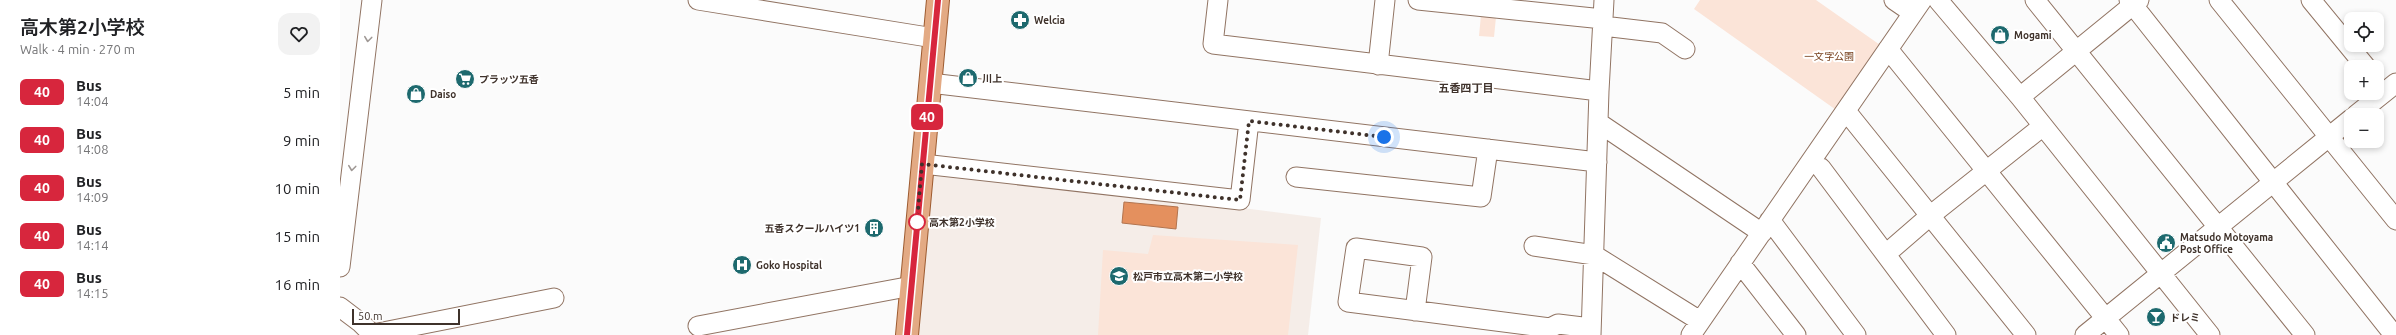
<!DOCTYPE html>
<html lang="en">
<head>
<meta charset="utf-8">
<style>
  body { margin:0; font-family:Ubuntu,"Noto Sans JP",sans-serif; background:#f2f2f2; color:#202124; height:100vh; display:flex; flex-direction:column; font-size:15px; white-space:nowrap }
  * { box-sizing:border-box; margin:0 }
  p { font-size:13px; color:#757577 }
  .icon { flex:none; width:22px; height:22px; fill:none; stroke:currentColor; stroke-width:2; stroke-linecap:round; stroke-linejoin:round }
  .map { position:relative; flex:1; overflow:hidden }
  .panel { display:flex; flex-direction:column; background:#fff; width:340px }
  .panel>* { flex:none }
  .badge { padding:0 8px; border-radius:6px; font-size:14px; line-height:26px }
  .controls { position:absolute; left:2004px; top:12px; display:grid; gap:8px }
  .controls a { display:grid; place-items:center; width:40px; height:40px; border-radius:8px; background:#fff; box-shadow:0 2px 6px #0003; font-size:20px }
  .scale { position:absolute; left:12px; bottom:10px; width:108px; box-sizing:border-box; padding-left:4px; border:2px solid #3f322b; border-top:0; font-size:11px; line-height:14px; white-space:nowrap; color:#3f322b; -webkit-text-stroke:3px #fff; paint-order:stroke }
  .you { position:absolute; width:20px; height:20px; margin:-10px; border:3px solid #fff; border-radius:50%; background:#1a73e8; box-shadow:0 0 0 6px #1a73e833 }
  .map>.badge { position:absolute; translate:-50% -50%; box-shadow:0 0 0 2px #fff }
  .round { display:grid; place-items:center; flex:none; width:42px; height:42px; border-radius:12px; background:#f2f2f2 }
  .head { display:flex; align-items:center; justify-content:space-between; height:68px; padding:0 20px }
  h1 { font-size:19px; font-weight:600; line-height:30px }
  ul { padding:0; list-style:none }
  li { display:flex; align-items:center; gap:12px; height:48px; padding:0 20px }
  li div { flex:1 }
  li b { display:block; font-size:15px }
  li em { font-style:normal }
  li .badge { min-width:44px; font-weight:700; text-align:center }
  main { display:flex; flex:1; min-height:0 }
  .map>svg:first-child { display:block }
</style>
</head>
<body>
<main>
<section class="panel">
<div class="head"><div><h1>高木第2小学校</h1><p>Walk · 4 min · 270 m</p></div><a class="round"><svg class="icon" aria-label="heart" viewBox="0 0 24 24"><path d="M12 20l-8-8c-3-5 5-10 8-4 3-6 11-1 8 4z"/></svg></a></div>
<ul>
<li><span class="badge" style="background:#d7263d;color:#fff">40</span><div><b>Bus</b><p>14:04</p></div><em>5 min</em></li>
<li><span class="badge" style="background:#d7263d;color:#fff">40</span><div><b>Bus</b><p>14:08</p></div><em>9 min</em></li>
<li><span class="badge" style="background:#d7263d;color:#fff">40</span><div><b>Bus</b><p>14:09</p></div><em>10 min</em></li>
<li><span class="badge" style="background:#d7263d;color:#fff">40</span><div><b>Bus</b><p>14:14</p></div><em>15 min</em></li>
<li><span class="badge" style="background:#d7263d;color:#fff">40</span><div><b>Bus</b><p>14:15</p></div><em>16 min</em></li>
</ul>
</section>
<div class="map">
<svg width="2056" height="335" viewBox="0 0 2056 335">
  <rect width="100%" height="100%" fill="#fbfbfb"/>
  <path fill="#f5ede8" d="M598 169 981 218 968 335H578L593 175Z"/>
  <path fill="#fbe4d8" d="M1360 0H1476L1543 47 1499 112 1354 9Z
    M1141 15 1156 17 1154 37 1139 36Z
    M813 235 958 245 948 335H758L763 250 808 254Z"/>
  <path fill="#e4905e" stroke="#b2744f" d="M784 202 838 207 836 229 782 223Z"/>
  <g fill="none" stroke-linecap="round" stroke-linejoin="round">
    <defs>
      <path id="minor" d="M358 0 594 38
        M878 0 873 44 1259 91
        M1078 0 1263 19
        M1554 0 1573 13
        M1598 0 1680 97 1870 335
        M1695 0 1965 335
        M1789 0 2054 335
        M1879 0 2056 220
        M1971 0 2026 67
        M1263 26 1322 33 1345 49
        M1548 49 1779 335
        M1038 65 1045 0
        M590 83 1257 162
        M1680 97 1799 0
        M1506 111 1686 335
        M2016 115 2056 83
        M1259 123 1422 233
        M583 164 900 200 909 121
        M1481 168 1606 335
        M956 177 1141 197 1148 149
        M1430 220 1516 335
        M1194 246 1254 255 1360 321
        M1546 254 1591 215 1703 126
        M1400 263 1456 335
        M0 267 32 0
        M0 307 21 323 33 335
        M1075 311 1082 257 1016 248 1008 302 1210 328 1218 324 1251 328
        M358 326 572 286
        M33 334 214 298
        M1251 335 1259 91 1264 0
        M1351 335 1582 0
        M1745 335 2011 119"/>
      <path id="major" d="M567 335 598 0"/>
    </defs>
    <use href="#minor" stroke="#917463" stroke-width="21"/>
    <use href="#major" stroke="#9d5b30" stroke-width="24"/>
    <use href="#minor" stroke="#fff" stroke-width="19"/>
    <use href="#major" stroke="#e3aa84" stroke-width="22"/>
  </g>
  <defs><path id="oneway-chevron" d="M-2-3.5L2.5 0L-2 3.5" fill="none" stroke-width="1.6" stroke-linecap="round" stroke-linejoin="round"/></defs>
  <g stroke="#9f9895">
    <use href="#oneway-chevron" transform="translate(28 39) rotate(97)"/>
    <use href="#oneway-chevron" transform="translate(12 168) rotate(97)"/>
  </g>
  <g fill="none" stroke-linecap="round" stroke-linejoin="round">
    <defs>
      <path id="line" d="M567 335 598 0"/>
    </defs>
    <use href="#line" stroke="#fff" stroke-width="9"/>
    <use href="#line" stroke="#d7263d" stroke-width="6"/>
    <path stroke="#3f322b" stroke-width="4" stroke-dasharray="0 7.2" d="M577 222 582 164 900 200 909 121 1044 137"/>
  </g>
  <defs>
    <symbol id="pharmacy-disc" viewBox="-11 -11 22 22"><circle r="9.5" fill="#1d696e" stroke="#fff"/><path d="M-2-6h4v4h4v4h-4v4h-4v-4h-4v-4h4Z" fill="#fff"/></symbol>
    <symbol id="shop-disc" viewBox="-11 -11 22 22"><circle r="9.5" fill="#1d696e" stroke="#fff"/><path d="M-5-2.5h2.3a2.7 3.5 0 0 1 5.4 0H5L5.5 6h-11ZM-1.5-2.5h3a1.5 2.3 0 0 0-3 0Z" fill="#fff"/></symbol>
    <symbol id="supermarket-disc" viewBox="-11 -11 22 22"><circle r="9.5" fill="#1d696e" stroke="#fff"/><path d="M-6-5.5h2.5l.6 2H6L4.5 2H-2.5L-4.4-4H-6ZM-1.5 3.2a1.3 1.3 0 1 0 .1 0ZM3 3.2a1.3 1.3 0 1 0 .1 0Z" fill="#fff"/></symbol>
    <symbol id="building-disc" viewBox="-11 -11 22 22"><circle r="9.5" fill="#1d696e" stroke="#fff"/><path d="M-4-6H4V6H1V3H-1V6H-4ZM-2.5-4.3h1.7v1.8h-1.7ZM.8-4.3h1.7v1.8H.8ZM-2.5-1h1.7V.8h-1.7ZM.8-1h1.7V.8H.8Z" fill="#fff"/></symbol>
    <symbol id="civic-disc" viewBox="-11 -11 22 22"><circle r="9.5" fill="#1d696e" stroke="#fff"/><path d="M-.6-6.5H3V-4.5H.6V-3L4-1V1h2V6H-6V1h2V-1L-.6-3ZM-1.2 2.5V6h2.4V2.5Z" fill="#fff"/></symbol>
    <symbol id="hospital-disc" viewBox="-11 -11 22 22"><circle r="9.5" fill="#1d696e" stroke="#fff"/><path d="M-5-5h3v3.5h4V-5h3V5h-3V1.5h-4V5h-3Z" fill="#fff"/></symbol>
    <symbol id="school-disc" viewBox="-11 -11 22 22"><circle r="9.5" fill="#1d696e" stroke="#fff"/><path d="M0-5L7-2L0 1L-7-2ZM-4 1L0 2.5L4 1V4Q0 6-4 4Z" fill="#fff"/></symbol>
    <symbol id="bar-disc" viewBox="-11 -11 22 22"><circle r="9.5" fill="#1d696e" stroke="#fff"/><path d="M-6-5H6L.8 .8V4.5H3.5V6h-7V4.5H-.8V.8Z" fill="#fff"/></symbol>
  </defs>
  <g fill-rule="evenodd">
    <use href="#pharmacy-disc" x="669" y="9" width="22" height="22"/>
    <use href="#shop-disc" x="1649" y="24" width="22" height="22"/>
    <use href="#shop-disc" x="617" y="67" width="22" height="22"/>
    <use href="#supermarket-disc" x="114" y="68" width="22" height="22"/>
    <use href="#shop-disc" x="65" y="83" width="22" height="22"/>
    <use href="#building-disc" x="523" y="217" width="22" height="22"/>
    <use href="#civic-disc" x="1815" y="232" width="22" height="22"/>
    <use href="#hospital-disc" x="391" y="254" width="22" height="22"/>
    <use href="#school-disc" x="768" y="265" width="22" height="22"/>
    <use href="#bar-disc" x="1805" y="306" width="22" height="22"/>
  </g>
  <circle fill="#fff" stroke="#d7263d" stroke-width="2" cx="577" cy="222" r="8"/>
  <g text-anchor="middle" stroke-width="4" stroke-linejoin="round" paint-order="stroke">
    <g font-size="10" font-weight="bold" fill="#3f322b" stroke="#fff" text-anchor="start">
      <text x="694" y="24">Welcia</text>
      <text x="1674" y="39">Mogami</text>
      <text x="642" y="82">川上</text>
      <text x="139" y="83">プラッツ五香</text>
      <text x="90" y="98">Daiso</text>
      <text x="520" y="232" text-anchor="end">五香スクールハイツ1</text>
      <text x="1840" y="241">Matsudo Motoyama<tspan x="1840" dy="12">Post Office</tspan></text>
      <text x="416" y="269">Goko Hospital</text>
      <text x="793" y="280">松戸市立高木第二小学校</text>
      <text x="1830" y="321">ドレミ</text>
    </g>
    <g font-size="10" fill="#77401d" stroke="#fff">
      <text x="1489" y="60">一文字公園</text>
    </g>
    <g font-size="10" font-weight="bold" fill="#3f322b" stroke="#fff" text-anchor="start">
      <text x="589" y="226">高木第2小学校</text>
    </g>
    <g font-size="11" font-weight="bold" fill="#3f322b" stroke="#fff">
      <text x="1126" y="92">五香四丁目</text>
    </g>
  </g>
</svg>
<div class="controls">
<a><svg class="icon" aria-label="locate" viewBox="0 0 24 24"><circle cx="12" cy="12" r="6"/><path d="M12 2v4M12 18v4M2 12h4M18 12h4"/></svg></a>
<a>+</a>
<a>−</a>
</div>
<div class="scale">50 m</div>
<div class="you" style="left:1044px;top:137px"></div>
<b class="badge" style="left:587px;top:117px;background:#d7263d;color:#fff">40</b>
</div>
</main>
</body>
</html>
